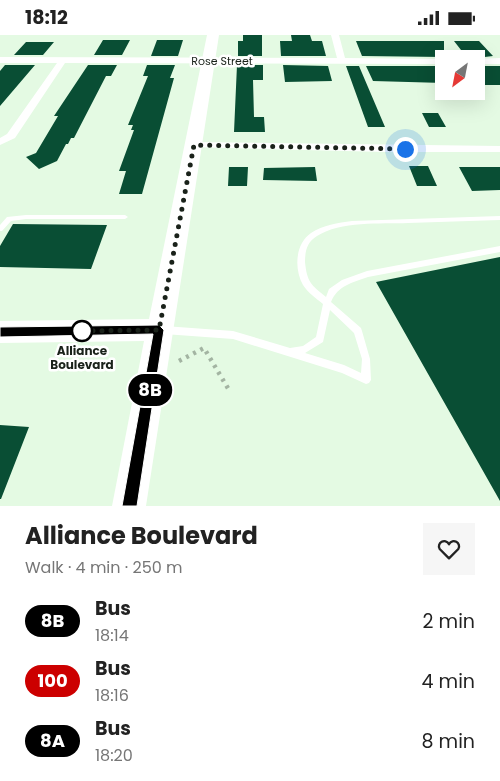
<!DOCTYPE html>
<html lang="en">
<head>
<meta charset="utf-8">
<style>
  body { margin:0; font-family:Poppins,sans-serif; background:#f6f6f6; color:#222; height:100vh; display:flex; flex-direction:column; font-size:19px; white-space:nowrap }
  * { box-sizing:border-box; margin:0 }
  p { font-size:16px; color:#767676 }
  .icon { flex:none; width:28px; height:28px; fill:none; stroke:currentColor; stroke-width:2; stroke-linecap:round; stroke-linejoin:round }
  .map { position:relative; height:471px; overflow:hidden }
  .side { display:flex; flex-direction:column; background:#fff; flex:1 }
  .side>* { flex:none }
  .badge { padding:0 10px; border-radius:16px; font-size:18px; line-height:32px }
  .needle { width:32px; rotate:212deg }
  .buttons { position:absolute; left:435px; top:15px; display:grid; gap:10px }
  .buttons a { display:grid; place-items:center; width:50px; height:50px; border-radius:0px; background:#fff; box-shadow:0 5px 20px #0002; font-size:25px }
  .you { position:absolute; width:25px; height:25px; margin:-12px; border:4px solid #fff; border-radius:50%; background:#1a73e8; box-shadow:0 0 0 8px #1a73e833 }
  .map>.badge { position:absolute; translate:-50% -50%; box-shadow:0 0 0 2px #fff }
  .round { display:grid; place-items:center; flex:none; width:52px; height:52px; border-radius:0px; background:#f6f6f6 }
  .headline { display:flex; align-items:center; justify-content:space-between; height:85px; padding:0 25px }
  h1 { font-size:24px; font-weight:700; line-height:38px }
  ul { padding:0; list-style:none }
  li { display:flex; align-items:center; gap:15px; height:60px; padding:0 25px }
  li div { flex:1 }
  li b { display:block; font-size:19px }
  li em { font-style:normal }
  li .badge { min-width:55px; font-weight:700; text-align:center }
  .status { display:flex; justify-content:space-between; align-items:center; height:35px; padding:0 25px; background:#fff; direction:ltr }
  .status svg { height:14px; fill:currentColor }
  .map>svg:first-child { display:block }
</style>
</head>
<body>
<div class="status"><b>18:12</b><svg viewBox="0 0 49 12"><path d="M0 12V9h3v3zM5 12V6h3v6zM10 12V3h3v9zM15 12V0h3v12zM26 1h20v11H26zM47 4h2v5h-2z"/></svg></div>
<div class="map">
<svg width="500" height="471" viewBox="0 0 500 471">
  <rect width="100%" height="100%" fill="#e4fae3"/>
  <path fill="#094e34" d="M243 0H262V21H238V6H243Z
    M291 0H310L312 6H322L326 21H281L280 6H292Z
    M103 5H130L122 20H94Z
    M157 5H183L178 21H151Z
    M356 6H444V22L362 21Z
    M454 6H479L493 21 468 24Z
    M26 7H54L43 20H14Z
    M5 30H35L0 71V36Z
    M88 30H117L111 41H106L74 103H71L68 109H66L57 126 39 134 26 122 36 118 58 81H54Z
    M147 30H175L170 43H174L142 159H119L126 136H119L134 95H131L133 90H128L148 41H143Z
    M237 30H263V45H253L254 82H264L265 97H234Z
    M283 30 328 31 332 46 285 47Z
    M346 31H359L385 92H368Z
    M366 31H444V48L373 46Z
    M476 31H500V50H476Z
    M422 78H438L446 92H429Z
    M409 131H428L437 151H417Z
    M229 132H248L247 151H228Z
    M315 132 317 146 263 145 264 133Z
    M459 132H500V155L472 156Z
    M13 189 107 190 91 234 0 232V211Z
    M500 222V466L376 247Z
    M0 390 29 392 1 464H0Z"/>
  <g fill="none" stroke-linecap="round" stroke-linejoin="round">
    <path stroke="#a3b4a2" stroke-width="4.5" stroke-dasharray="3 5" stroke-linecap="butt" d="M179 326 204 313 229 355"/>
    <path fill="#fff" fill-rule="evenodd" d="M26 180H125L128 182 125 184H26L11 186 2 196H0V190L7 182Z
      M500 181V185C469 186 438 187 408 188 381 189 340 186 317 201 307 207 305 216 305 227 307 247 311 250 326 262L329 254 342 245 367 236 500 211V217L368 242C352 248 338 250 331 267L361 293 362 296 370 324 371 345 369 348 366 349 342 338 233 304 164 299 161 298 160 295 161 292 164 291 233 296 290 313 303 311 316 302 323 269C316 263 308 258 303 250 294 234 295 209 311 198 323 190 338 188 352 186ZM330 275 354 298 362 324 361 338 344 330 305 318 323 307Z"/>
    <path fill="#fff" fill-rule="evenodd" d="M331 0H339L345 23 445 24 444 29 65 28 15 103 0 110V103L7 99 57 28H0V22L337 23Z
      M500 23V29H476L475 24Z
      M194 107 500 111V117H386L190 112 188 110Z"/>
    <path fill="#fff" fill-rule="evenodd" d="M207 0H219L146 471H112L144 306 0 308V286L149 284Z"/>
  </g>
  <path fill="#000" stroke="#fff" d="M159 290 164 295 137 471H122L153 299 0 302V292Z"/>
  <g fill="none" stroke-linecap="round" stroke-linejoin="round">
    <path stroke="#1a221a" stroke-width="5" stroke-dasharray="0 9" d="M82 296H74L159 295 194 110 405 114"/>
  </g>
  <circle fill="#fff" stroke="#000" stroke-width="2.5" cx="82" cy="296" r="10"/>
  <g text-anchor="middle" stroke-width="5" stroke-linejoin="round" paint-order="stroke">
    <g font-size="11" fill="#1a221a" stroke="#fff">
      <text x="222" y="30">Rose Street</text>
    </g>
    <g font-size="12" font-weight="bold" fill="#1a221a" stroke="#fff">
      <text x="82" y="320">Alliance<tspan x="82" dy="14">Boulevard</tspan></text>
    </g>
  </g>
</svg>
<div class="buttons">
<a><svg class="needle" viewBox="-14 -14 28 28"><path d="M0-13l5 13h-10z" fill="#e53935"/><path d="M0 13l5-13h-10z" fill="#767676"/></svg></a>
</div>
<div class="you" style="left:405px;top:114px"></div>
<b class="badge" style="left:150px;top:355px;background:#000;color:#fff">8B</b>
</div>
<section class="side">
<div class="headline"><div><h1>Alliance Boulevard</h1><p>Walk · 4 min · 250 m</p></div><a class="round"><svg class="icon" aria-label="heart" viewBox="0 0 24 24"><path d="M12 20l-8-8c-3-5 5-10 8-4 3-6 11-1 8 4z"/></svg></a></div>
<ul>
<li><span class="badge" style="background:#000;color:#fff">8B</span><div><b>Bus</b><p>18:14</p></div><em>2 min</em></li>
<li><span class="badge" style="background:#c00;color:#fff">100</span><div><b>Bus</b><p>18:16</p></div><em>4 min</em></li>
<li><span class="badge" style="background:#000;color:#fff">8A</span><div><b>Bus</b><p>18:20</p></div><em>8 min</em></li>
</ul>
</section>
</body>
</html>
